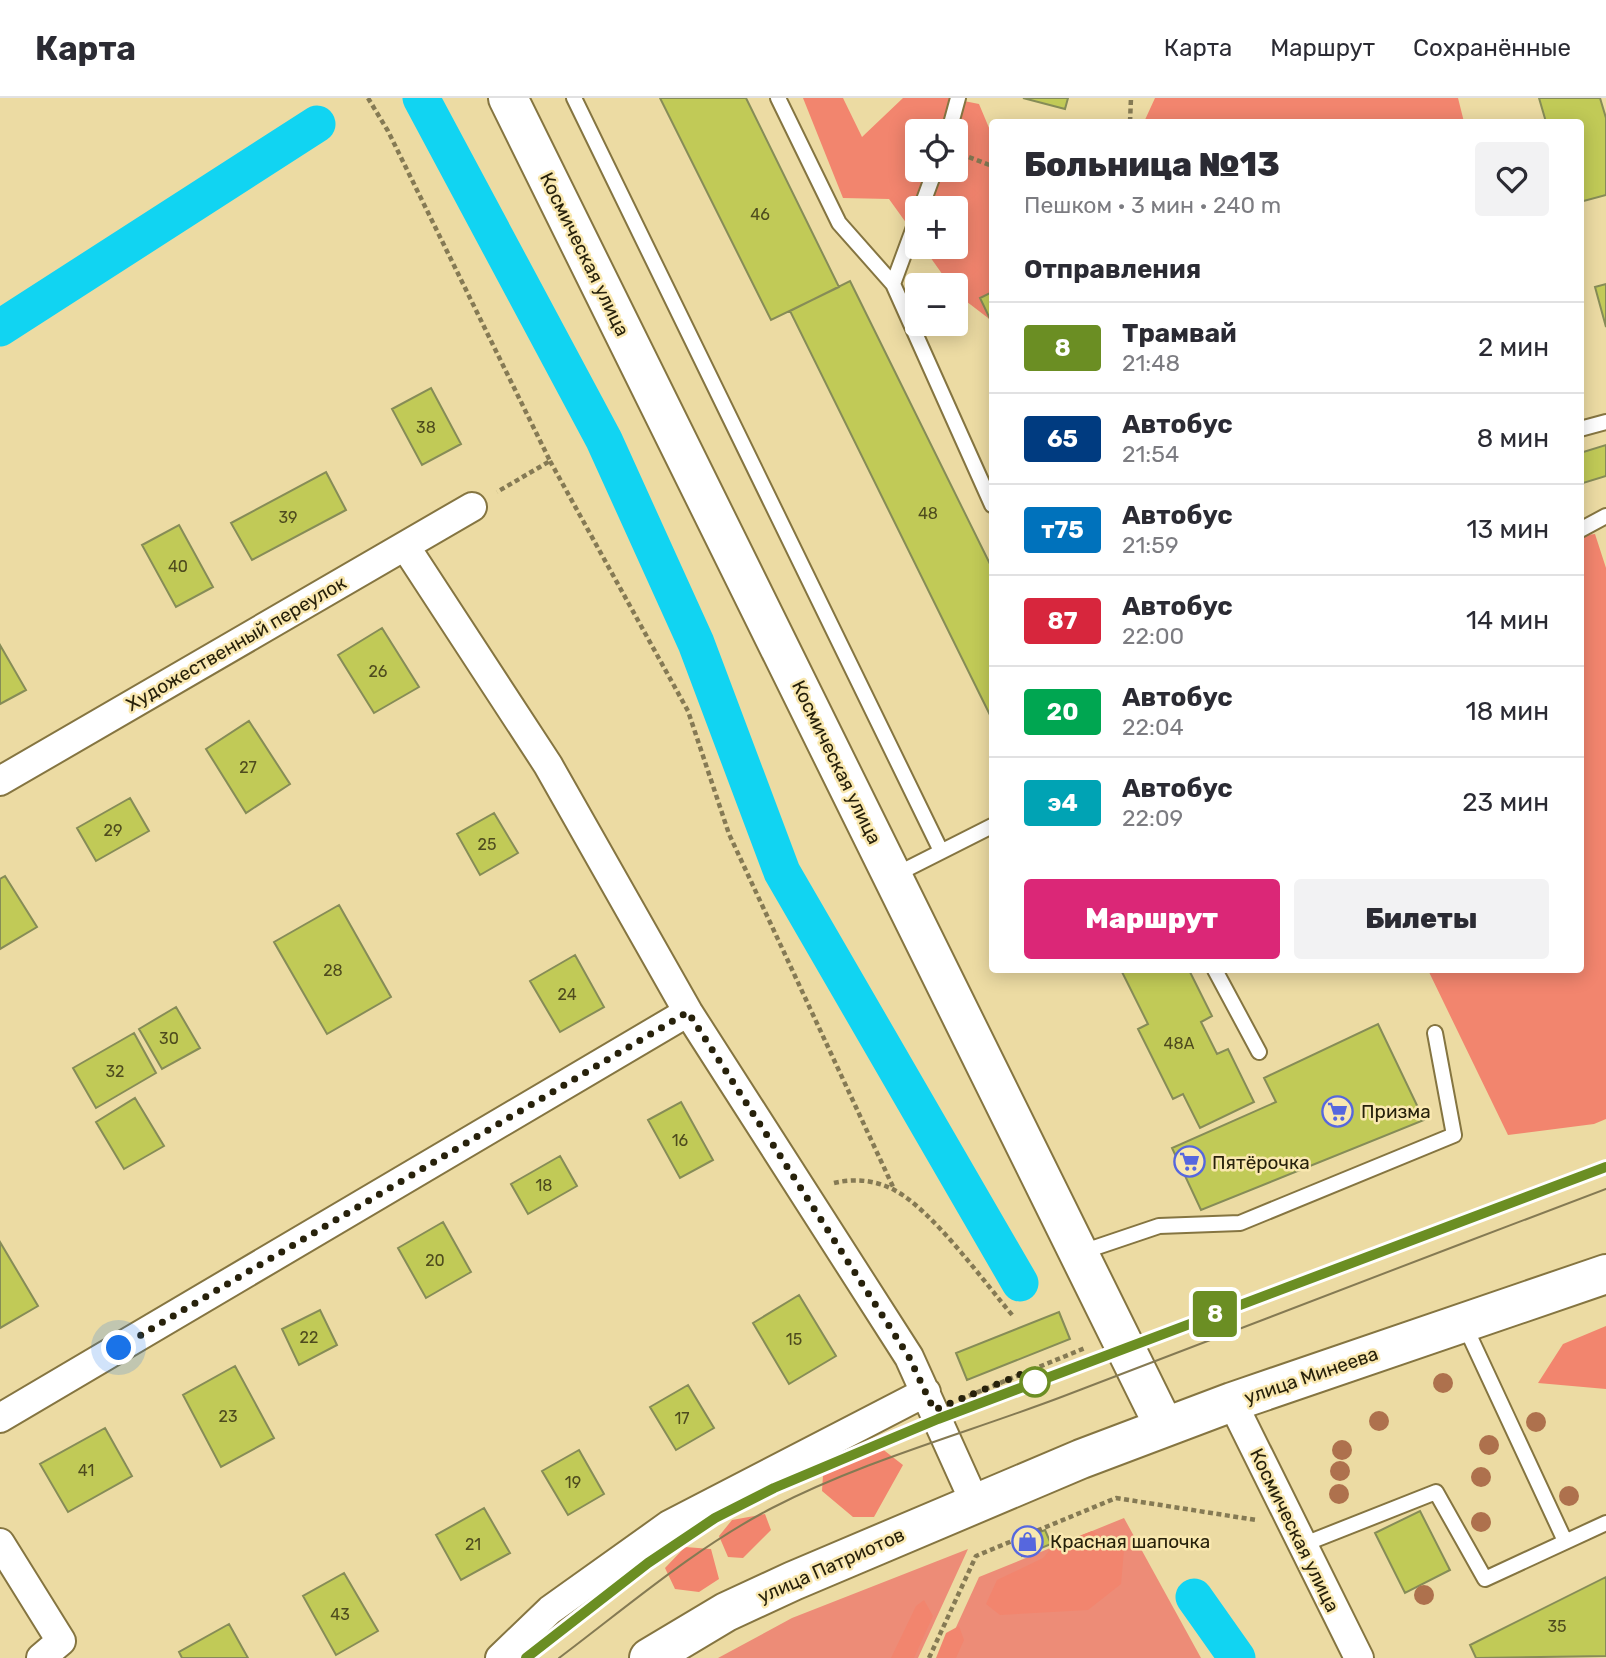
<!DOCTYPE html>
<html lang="ru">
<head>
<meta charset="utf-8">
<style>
  body { margin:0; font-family:Rubik,sans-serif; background:#f2f2f3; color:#2b2b33; height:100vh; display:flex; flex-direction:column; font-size:26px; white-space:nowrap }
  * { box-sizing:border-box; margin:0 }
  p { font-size:23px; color:#7c7c81 }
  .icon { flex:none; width:38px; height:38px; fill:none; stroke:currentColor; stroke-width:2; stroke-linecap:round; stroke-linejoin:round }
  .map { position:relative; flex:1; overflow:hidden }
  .panel { position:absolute; left:989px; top:21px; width:595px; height:854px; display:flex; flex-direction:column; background:#fff; border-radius:7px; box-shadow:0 4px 18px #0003 }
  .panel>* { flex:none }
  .badge { padding:0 14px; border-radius:5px; font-size:24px; line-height:46px }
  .tools { position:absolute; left:905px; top:21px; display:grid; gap:14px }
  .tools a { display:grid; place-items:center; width:63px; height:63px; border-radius:7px; background:#fff; box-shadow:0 4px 18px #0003; font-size:35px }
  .you { position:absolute; width:35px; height:35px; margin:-18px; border:5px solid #fff; border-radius:50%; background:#1a73e8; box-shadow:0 0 0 10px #1a73e833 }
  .map>.badge { position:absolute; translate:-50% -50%; box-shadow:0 0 0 4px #fff }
  h2 { padding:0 35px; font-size:26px; line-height:63px }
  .round { display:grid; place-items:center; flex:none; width:74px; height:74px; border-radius:7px; background:#f2f2f3 }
  .head { display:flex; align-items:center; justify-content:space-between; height:119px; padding:0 35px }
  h1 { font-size:33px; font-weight:800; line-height:52px }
  .primary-button { display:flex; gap:14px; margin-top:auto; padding:14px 35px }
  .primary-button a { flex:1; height:80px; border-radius:7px; background:#db2777; color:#fff; font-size:28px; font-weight:800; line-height:80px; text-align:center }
  .primary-button a+a { background:#f2f2f3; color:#2b2b33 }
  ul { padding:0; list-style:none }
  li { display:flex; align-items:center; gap:21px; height:91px; padding:0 35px; border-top:2px solid #e1e1e2 }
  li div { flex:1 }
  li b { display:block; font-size:26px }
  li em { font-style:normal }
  li .badge { min-width:77px; font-weight:700; text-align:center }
  header { display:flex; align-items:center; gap:42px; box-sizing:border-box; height:98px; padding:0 35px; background:#fff; border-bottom:2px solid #e1e1e2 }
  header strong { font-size:33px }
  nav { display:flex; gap:38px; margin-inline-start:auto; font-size:24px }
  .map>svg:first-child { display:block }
</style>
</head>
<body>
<header>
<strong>Карта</strong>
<nav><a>Карта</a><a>Маршрут</a><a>Сохранённые</a></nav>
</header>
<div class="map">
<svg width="1606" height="1560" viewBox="0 0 1606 1560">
  <rect width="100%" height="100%" fill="#ecdba3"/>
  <path fill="#ed8c77" d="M1124 1420 1201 1560H942L979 1479Z
    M968 1451 918 1560H718L792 1520Z"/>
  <path fill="#f2856e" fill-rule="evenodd" d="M803 0H843L862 39 903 0H949L979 6 992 37V223L958 197 956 187H950L923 149H956V110H917V140L889 101 843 100ZM917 33H956V72H917Z
    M1155 0H1458L1464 24H1144Z
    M1595 436 1606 470V1021L1594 1026 1508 1037 1428 872H1580V438Z
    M1606 1228V1291L1538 1285 1563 1246Z
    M872 1343 903 1367 874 1419H853L822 1393 824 1361Z
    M765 1416 771 1432 743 1460 728 1459 719 1438 732 1422Z
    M1092 1433 1124 1452 1121 1486 1088 1512 1000 1517 986 1506 997 1482 1043 1460 1053 1448Z
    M685 1449 711 1451 719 1481 699 1494 675 1491 665 1470Z
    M924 1502 933 1518 914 1560H891L916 1508Z
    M959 1528 964 1542 956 1560H936L946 1535Z"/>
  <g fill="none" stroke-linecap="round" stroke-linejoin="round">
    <path stroke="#11d4f2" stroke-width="37" d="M421 0 604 342 696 545 782 774 1020 1185
      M0 230 317 26
      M1194 1499 1237 1560"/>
  </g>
  <path fill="#c1ca57" stroke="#868c57" stroke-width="2" d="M660 0H746L839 189 771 222Z
    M1023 0H1068L1065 11Z
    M1539 0H1600L1606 20V97L1580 104V24H1546Z
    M850 183 992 470V621L790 213Z
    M1606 186V229L1595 189Z
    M992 194V225L980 200Z
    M431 290 461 346 422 367 392 311Z
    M1606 347V378L1580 386V355Z
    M326 374 346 412 252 462 231 425Z
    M179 427 213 489 176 509 142 447Z
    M382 530 419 589 374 615 338 557Z
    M0 547 26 592 0 606Z
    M249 623 290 686 246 715 206 651Z
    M130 700 149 733 96 763 77 730Z
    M494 715 518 755 480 777 457 736Z
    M5 778 37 829 0 851V781Z
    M339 807 391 899 327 936 274 844Z
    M575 857 604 909 560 934 530 883Z
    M1121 872H1189L1212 918 1201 924 1217 956 1228 951 1254 1004 1200 1030 1183 996 1173 1001 1138 931 1148 926Z
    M176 909 200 950 162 971 139 931Z
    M1378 926 1424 1022 1201 1112 1172 1050 1276 1004 1264 980Z
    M134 935 156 975 96 1010 73 970Z
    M135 1000 164 1048 124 1071 96 1024Z
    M681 1004 713 1062 680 1080 648 1022Z
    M560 1058 577 1088 528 1116 511 1086Z
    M443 1124 471 1174 426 1200 398 1150Z
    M0 1144 38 1208 0 1230Z
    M799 1197 836 1258 789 1286 753 1225Z
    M320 1212 337 1247 299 1267 282 1231Z
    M1059 1214 1070 1241 967 1282 956 1255Z
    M235 1268 274 1340 221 1369 183 1297Z
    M688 1287 714 1330 676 1352 650 1309Z
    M105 1330 132 1378 68 1414 40 1366Z
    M579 1352 604 1396 568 1417 542 1373Z
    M484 1410 510 1455 461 1482 436 1437Z
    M1420 1413 1450 1472 1405 1495 1375 1435Z
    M1045 1432 1051 1446 1022 1458 1017 1443Z
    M344 1475 378 1533 336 1557 303 1498Z
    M1606 1479V1558L1476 1560 1470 1547Z
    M229 1526 248 1560H182L179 1554Z"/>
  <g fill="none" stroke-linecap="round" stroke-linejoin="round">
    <defs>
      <path id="lane" d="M574 0 941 753
        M778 0 839 125 893 186
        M949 33 958 0
        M921 110 935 72
        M917 121 893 186 992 407
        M1580 331 1606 324
        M1580 432 1606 418
        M895 777 992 728
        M1215 872 1259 954
        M1082 1154 1159 1128 1240 1125 1454 1037 1435 935
        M1464 1226 1565 1443
        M1302 1447 1436 1394 1485 1481 1606 1425"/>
      <path id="street" d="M405 448 548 667 688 914 909 1259 975 1405
        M0 683 472 409
        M1232 1304 1359 1560
        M0 1320 688 914
        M0 1445 61 1543 41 1560
        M500 1560 550 1512 669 1427 926 1294"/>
      <path id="secondary" d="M508 0 1164 1328
        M649 1560 726 1514 793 1483 1081 1361 1232 1304 1606 1176"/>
    </defs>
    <use href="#lane" stroke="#857541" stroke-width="18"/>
    <use href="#street" stroke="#857541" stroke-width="32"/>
    <use href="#secondary" stroke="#857541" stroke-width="42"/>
    <path stroke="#857a54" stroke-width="4.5" stroke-dasharray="5 3.5" stroke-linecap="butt" d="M368 0 388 33 550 363 497 394
      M1130 24 1131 0
      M961 56 992 68
      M550 363 688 613 729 736 894 1091
      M834 1085C854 1080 877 1082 896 1093 934 1114 984 1184 1013 1218
      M961 1301 1085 1250
      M929 1560 976 1458 1116 1400 1256 1422"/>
    <use href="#lane" stroke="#fff" stroke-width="14"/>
    <use href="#street" stroke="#fff" stroke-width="28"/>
    <use href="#secondary" stroke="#fff" stroke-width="38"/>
    <path stroke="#857a53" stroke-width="2" d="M526 1560 648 1465 715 1420 773 1389 938 1322 1606 1069
      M559 1560C628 1508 695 1450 772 1410 865 1362 967 1335 1064 1298 1245 1229 1425 1159 1606 1091"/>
  </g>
  <g fill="#ae714d">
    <circle cx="1443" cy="1285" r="10"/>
    <circle cx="1379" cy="1323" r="10"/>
    <circle cx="1536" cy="1324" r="10"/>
    <circle cx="1489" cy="1347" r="10"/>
    <circle cx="1342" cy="1352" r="10"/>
    <circle cx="1340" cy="1373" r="10"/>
    <circle cx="1481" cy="1379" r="10"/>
    <circle cx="1339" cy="1396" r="10"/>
    <circle cx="1569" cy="1398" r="10"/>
    <circle cx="1481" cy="1424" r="10"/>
    <circle cx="1424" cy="1497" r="10"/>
  </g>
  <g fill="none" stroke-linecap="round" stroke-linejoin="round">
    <defs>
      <path id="line" d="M526 1560 648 1465 715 1420 774 1390 938 1321 1606 1069"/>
    </defs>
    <use href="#line" stroke="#fff" stroke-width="16"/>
    <use href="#line" stroke="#6b8e23" stroke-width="10"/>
    <path stroke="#27210b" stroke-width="7" stroke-dasharray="0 12.6" d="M119 1250 688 914 909 1259 934 1312 1024 1275 1035 1284"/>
  </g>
  <defs>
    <symbol id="supermarket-ring" viewBox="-11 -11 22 22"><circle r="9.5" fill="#f9e8b0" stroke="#5667de" stroke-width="1.5"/><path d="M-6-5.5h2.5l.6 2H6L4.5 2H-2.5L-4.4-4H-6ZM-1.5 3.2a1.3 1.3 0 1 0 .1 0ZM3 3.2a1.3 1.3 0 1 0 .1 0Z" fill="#5667de"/></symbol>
    <symbol id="shop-ring" viewBox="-11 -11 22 22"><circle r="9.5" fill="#f9e8b0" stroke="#5667de" stroke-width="1.5"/><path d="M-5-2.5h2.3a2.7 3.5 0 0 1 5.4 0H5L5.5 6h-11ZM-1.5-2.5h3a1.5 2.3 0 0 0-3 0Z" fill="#5667de"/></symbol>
  </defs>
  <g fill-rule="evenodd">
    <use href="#supermarket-ring" x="1320" y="996" width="35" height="35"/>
    <use href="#supermarket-ring" x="1172" y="1046" width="35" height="35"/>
    <use href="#shop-ring" x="1010" y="1426" width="35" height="35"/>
  </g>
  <circle fill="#fff" stroke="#6b8e23" stroke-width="3.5" cx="1035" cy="1284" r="14"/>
  <g text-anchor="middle" stroke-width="5" stroke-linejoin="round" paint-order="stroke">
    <g font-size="16" fill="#4e4b1e">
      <text x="760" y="122">46</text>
      <text x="426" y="335">38</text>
      <text x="928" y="421">48</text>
      <text x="288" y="425">39</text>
      <text x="178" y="474">40</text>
      <text x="378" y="579">26</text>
      <text x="248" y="675">27</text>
      <text x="113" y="738">29</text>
      <text x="487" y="752">25</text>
      <text x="333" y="878">28</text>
      <text x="567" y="902">24</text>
      <text x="169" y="946">30</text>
      <text x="1179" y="951">48А</text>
      <text x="115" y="979">32</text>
      <text x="680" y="1048">16</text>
      <text x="544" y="1093">18</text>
      <text x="435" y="1168">20</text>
      <text x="309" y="1245">22</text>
      <text x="794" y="1247">15</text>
      <text x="228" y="1324">23</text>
      <text x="682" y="1326">17</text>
      <text x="86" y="1378">41</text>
      <text x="573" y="1390">19</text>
      <text x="473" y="1452">21</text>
      <text x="340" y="1522">43</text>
      <text x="1557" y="1534">35</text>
    </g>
    <g font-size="19" fill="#27210b" stroke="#f9e8b0">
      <text transform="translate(585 156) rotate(64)" y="7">Космическая улица</text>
      <text transform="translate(236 545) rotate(-30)" y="7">Художественный переулок</text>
      <text transform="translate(837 664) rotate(64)" y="7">Космическая улица</text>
      <text transform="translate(1311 1277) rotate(-19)" y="7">улица Минеева</text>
      <text transform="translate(1295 1432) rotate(64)" y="7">Космическая улица</text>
      <text transform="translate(831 1467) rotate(-24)" y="7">улица Патриотов</text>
    </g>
    <g font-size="19" fill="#27210b" stroke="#f9e8b0" text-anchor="start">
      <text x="1361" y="1020">Призма</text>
      <text x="1212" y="1071">Пятёрочка</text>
      <text x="1050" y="1450">Красная шапочка</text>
    </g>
  </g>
</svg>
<div class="tools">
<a><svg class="icon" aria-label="locate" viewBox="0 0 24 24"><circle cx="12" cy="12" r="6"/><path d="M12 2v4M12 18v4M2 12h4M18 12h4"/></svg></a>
<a>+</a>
<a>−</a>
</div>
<div class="you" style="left:119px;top:1250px"></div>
<b class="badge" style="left:1215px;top:1216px;background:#6b8e23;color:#fff">8</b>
<section class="panel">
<div class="head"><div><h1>Больница №13</h1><p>Пешком · 3 мин · 240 m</p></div><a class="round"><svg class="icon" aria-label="heart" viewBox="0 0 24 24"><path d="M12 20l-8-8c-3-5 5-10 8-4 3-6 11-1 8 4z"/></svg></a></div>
<h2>Отправления</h2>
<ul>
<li><span class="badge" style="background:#6b8e23;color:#fff">8</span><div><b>Трамвай</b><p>21:48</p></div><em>2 мин</em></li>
<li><span class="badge" style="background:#003b80;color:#fff">65</span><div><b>Автобус</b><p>21:54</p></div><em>8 мин</em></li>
<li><span class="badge" style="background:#0072bc;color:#fff">т75</span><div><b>Автобус</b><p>21:59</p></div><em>13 мин</em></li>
<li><span class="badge" style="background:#d7263d;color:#fff">87</span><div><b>Автобус</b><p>22:00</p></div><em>14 мин</em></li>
<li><span class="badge" style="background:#00a651;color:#fff">20</span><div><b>Автобус</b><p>22:04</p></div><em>18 мин</em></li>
<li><span class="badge" style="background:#00a3b4;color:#fff">э4</span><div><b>Автобус</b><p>22:09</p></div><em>23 мин</em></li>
</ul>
<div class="primary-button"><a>Маршрут</a><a>Билеты</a></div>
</section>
</div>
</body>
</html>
